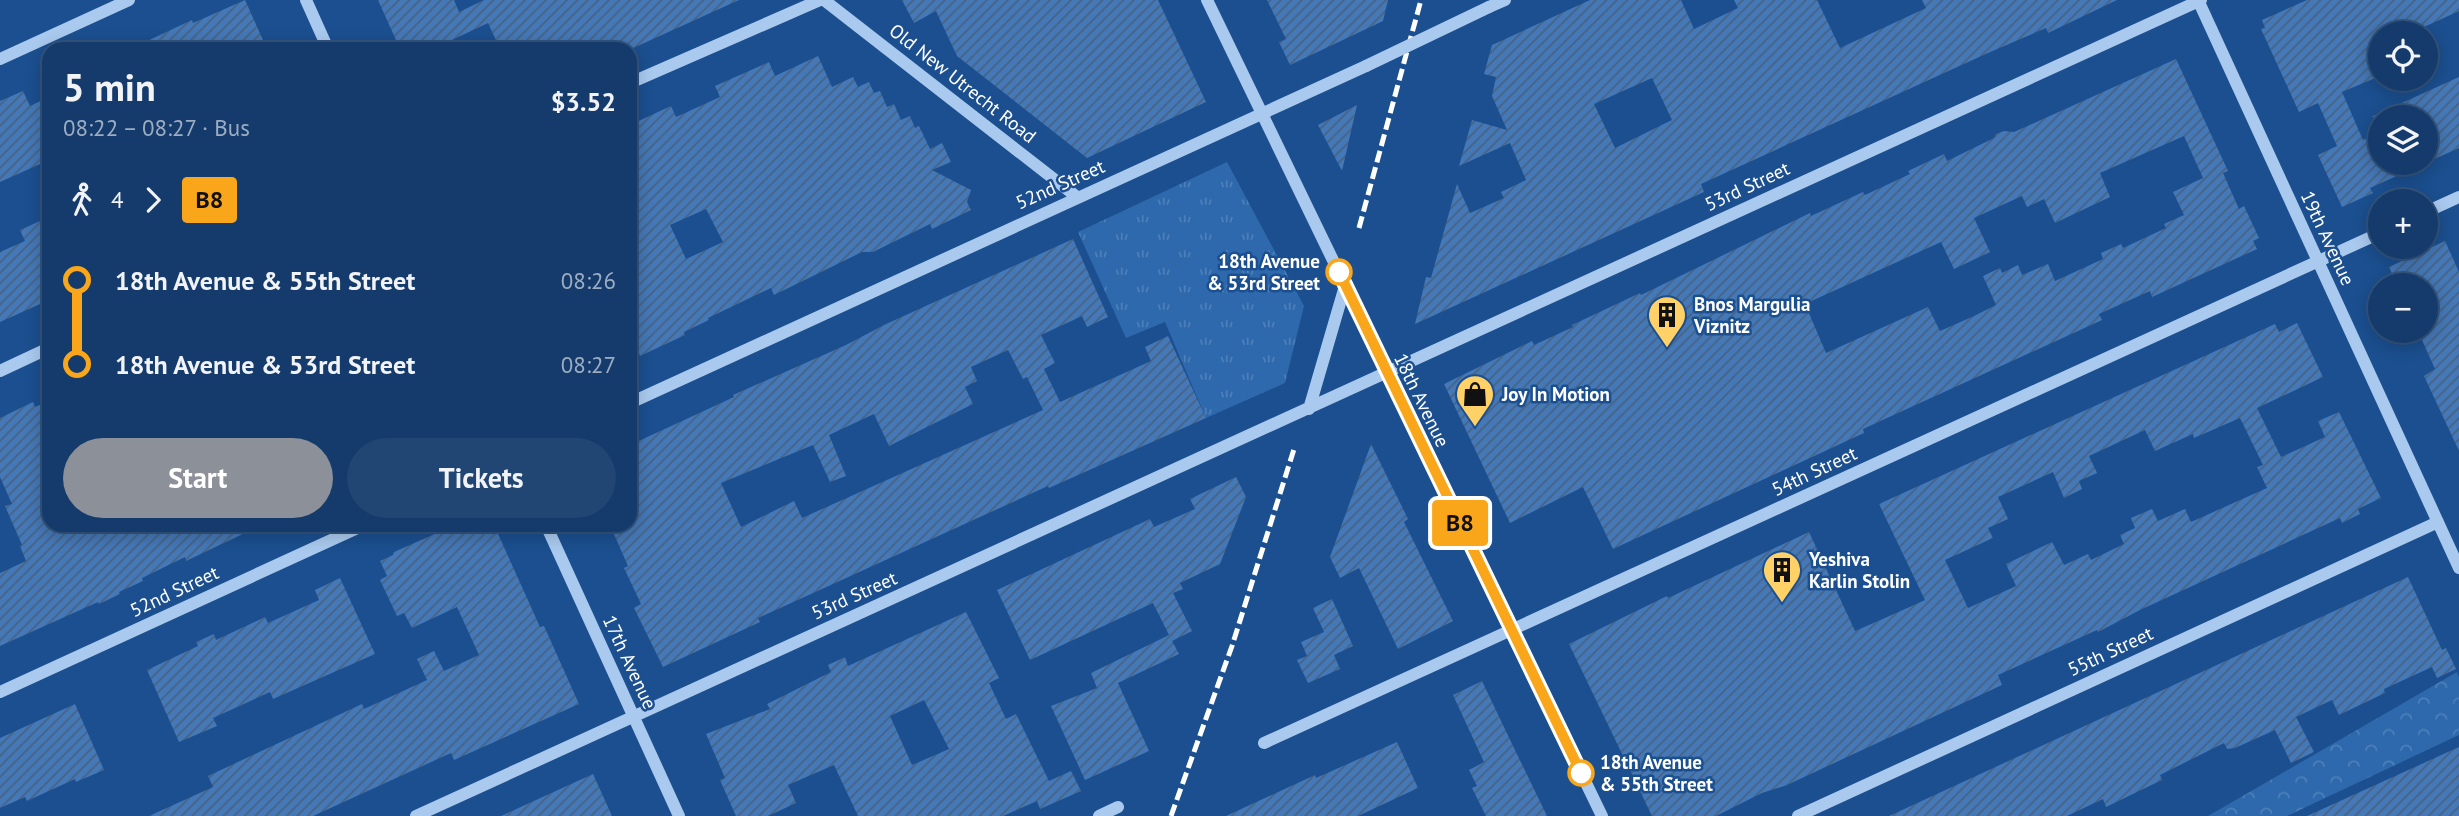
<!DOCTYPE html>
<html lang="en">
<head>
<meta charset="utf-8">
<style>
  body { margin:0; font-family:"PT Sans",sans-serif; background:#214673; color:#f1f3f6; height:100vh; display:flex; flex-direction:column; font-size:26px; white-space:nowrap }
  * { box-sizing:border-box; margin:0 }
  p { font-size:23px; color:#9dadc1 }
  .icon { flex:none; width:38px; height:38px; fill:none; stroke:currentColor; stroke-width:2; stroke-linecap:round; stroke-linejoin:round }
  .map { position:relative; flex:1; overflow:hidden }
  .side { position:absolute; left:42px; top:42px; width:595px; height:490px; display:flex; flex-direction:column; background:#143b6b; border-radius:21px; box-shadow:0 4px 18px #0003,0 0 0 2px #33557e }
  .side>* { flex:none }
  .badge { padding:0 14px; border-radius:5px; font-size:24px; line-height:46px }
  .buttons { position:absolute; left:2368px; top:21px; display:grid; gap:14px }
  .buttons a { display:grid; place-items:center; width:70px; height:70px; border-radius:50%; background:#143b6b; box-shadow:0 4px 18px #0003,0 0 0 2px #33557e; font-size:35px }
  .map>.badge { position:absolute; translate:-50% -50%; box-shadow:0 0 0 4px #fff }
  .legs { display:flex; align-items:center; gap:10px; height:77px; padding:0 21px; font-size:23px }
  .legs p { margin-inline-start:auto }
  .headline { display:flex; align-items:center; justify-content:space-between; height:119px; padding:0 21px }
  h1 { font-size:38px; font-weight:600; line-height:52px }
  .action { display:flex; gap:14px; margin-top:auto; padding:14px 21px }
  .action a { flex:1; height:80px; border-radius:42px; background:#8c9099; color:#fff; font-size:28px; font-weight:600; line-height:80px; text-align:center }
  .action a+a { background:#214673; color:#f1f3f6 }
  ul { padding:0 21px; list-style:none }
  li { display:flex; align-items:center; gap:24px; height:84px; font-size:26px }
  li i { display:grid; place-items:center; width:10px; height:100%; margin:0 9px; background:currentColor }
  li i::after { content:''; width:18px; height:18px; margin:-9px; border:5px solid; border-radius:50%; background:#143b6b }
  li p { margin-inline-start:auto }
  li:first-child i { background:linear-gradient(#0000 50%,currentColor 0) }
  li:last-child i { background:linear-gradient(currentColor 50%,#0000 0) }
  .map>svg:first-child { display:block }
</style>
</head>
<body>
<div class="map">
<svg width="2459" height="816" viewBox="0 0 2459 816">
  <defs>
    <pattern id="grass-tufts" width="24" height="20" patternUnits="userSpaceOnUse" patternTransform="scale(1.75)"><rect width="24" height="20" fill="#2e69ad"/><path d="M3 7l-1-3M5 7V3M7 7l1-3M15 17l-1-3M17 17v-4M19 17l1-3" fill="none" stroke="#4d80b9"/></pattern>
    <pattern id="park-crowns" width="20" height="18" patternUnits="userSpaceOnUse" patternTransform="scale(1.75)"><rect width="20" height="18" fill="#2e69ad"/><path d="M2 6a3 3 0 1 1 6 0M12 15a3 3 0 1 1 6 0" fill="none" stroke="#4d80b9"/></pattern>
    <pattern id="building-hatch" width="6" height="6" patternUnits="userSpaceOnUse" patternTransform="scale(1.75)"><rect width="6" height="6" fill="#4478b7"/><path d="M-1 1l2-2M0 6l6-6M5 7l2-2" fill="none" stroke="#486282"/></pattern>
  </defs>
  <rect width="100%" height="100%" fill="#1b4f8f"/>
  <path fill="url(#grass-tufts)" d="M1227 162 1304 306 1285 383 1206 418 1165 322 1126 338 1078 232Z"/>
  <path fill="url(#park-crowns)" d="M2457 672 2459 677V735L2287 816H2208Z"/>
  <path fill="url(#building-hatch)" fill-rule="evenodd" d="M245 0 267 49H130L192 20 193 23Z
    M378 0H454L459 12 484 0H739L631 49H500L488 23 452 40 456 49H400Z
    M902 0H1158L1206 102 1087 158 957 56 936 11 914 23Z
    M1267 0H1388L1383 21 1290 65 1279 42 1286 39Z
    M1590 0H1681L1694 29 1738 8 1734 0H1817L1840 48 1926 8 1922 0H2117L2048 33 2046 28 1988 53 1701 184 1704 192 1415 324 1426 277 1431 278 1457 184 1470 213 1504 198 1501 192 1526 180 1510 143 1459 166 1472 120 1507 130 1492 96 1496 77 1484 74 1492 45ZM1652 78 1672 120 1615 148 1594 104Z
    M2307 0H2459V11L2411 33H2380V76L2342 92 2363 140 2380 133V163H2426V117H2371L2459 77V148L2370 188 2373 193 2342 207 2318 155 2337 146 2318 103 2299 112 2261 29 2265 28 2262 20Z
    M818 56 832 87 853 77 858 87 869 82 874 93 880 91 887 107 894 104 901 120 910 116 915 128 919 126 930 149 942 143 951 162 932 170 971 190 967 202 971 210 932 229 930 224 873 252H862L774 295 771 288 708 318 709 320 684 332 685 335 640 356 639 353 630 357V125L671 106 676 117 720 97 715 86 769 62 775 76ZM706 209 723 242 686 259 670 225Z
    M2176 59 2228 171 2223 173 2239 209 2244 206 2259 238 2253 241 2257 249 2152 297 2150 291 2099 314 2102 320 1863 429 1864 433 1613 549 1583 487 1510 523 1444 384 1532 341 1534 345 1573 327 1572 325 1640 293 1641 295 1810 213 1811 216 1863 192 1865 195 1910 174 1908 171 1944 154 1947 161 1994 138 1996 134 2004 131 2014 132ZM2184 136 2203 178 2173 192 2184 215 2164 224 2166 228 2123 248 2121 244 2101 253 2103 259 2055 281 2048 264 2022 275 2018 265 2002 273 2000 268 1983 276 1996 305 1974 316 1940 331 1928 307 1826 353 1805 304 1941 242 1954 269 1990 252 1974 218 2022 196 2027 207 2044 199 2055 223 2110 197 2100 173Z
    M23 91 30 106 49 97V160L0 182V101Z
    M1357 105 1342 171 1318 125Z
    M49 217V300L0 322V252L25 241 20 230Z
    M1073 239 1108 317 1087 327 1082 316 1041 335 1055 363 1044 369 1060 402 1151 361 1145 347 1168 336 1206 418 1049 488 1048 486 822 589 758 618 760 622 663 667 634 608 641 604 624 568 628 566 610 525H630V445L734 397 733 395 846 345 884 325ZM1008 350 1023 379 1027 377 1043 410 802 518 794 501 741 527 721 483 813 445 830 482 846 476 829 435 874 414 889 446 973 404 965 387 977 381 971 367Z
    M2445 241 2459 272V451L2424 376 2435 369 2418 331H2426V285H2397L2389 267Z
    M2297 323 2323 377 2257 408 2281 457 2325 437 2318 421 2339 412 2381 498 2358 509 2360 514 2342 523 2340 518 2140 610 2098 632 2097 630 1998 675 2002 685 1787 785 1762 793 1716 816H1652L1569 644 1667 596 1668 598 1809 532 1855 631 1885 618 1925 600 1879 504 2275 324 2279 332ZM2240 418 2263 465 2257 467 2267 488 2191 522 2185 509 2158 521 2152 509 2131 518 2135 528 2120 535 2124 544 2091 560 2088 554 2064 565 2052 542 2006 564 2016 586 1968 608 1945 560 1993 538 1988 528 2008 519 1998 497 2053 472 2064 498 2082 489 2079 481 2097 473 2089 456 2145 430 2155 451 2193 434 2194 438Z
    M49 401V525H262L186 561 185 557 142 578 143 581 119 592 120 594 99 604 98 602 0 646V573L26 561 20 546 22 545 5 506 12 504 0 477V418L33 402 35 407Z
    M1371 444 1408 519 1404 522 1453 621 1398 649 1359 568 1340 578 1330 557Z
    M1236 477 1246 497 1220 564 1180 583 1183 589 1173 593 1192 631 1172 641 1153 603 1030 660 997 590 1150 519 1154 527 1195 509 1190 499Z
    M455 525H494L540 627 544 626 579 704 454 760 451 753 313 816H149L213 787 208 776 362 704 364 709 427 680 417 659 434 651 444 671 479 655 457 607 412 628 404 613 397 616 380 580 387 576 380 561 393 555 394 552Z
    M2408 577 2442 650 2446 648 2456 669 2437 678 2432 667 2384 689 2385 693 2339 715 2332 700 2296 717 2314 752 2291 763 2275 730 2235 748 2227 749 2224 743 2160 775 2162 780 2106 807 2103 799 2067 816H1889Z
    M340 578 375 654 273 699 270 692 213 718 217 726 179 742 147 670 198 646 196 642 214 634 216 640 265 617 268 623 319 600 315 590Z
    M1332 599 1353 646 1334 655 1340 669 1308 683 1297 660 1307 656 1301 642 1324 632 1313 608Z
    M966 612 999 678 989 683 1006 719 1016 714 1049 781 1071 771 1081 791 1040 809 1037 801 1003 816H858L834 765 788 785 796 803 768 816H736L720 780 725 778 706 734 770 709 767 704 831 672 828 665 845 657 848 666ZM924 700 949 749 912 765 890 716Z
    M1169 635 1179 654 1118 683 1149 751 1085 780 1051 706 1097 688 1091 673Z
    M1482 681 1514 748 1547 816H1486L1472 788 1477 786 1469 770 1484 762 1453 695Z
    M75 704 104 770 76 782 75 779 27 801 25 797 0 808V738Z
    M1397 742 1418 788 1358 816H1226L1315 775 1316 778Z
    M2459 747V816H2307Z
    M593 774 612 816H501Z"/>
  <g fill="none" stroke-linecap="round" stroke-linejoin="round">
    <path stroke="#a9c9ee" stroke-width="12" d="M306 0 328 49
      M824 0 1077 197
      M1207 0 1602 816
      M2198 0 2459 568
      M1489 7 1505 0
      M0 59 129 0
      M630 83 820 0
      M2426 212 2459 197
      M0 371 49 348
      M630 403 1366 66
      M1309 409 1345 286
      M546 525 679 816
      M0 692 364 525
      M1264 743 2380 233
      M416 816 2201 0
      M1099 816 1118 807
      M1798 816 2438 522"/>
    <path stroke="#fff" stroke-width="5" stroke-dasharray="12 5" stroke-linecap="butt" d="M1359 228 1421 0
      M1171 816 1232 646 1295 446"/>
    <path stroke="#a9c9ee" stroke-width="12" d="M1366 66 1489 7"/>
  </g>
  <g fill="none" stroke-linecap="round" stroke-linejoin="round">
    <defs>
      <path id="line-1" d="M1339 272 1581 773"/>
    </defs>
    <use href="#line-1" stroke="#fff" stroke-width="16"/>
    <use href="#line-1" stroke="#faa61a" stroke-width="10"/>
  </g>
  <defs>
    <symbol id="building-pin" viewBox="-11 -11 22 30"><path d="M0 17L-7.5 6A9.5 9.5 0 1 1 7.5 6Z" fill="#ffd166" stroke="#1b4f8f"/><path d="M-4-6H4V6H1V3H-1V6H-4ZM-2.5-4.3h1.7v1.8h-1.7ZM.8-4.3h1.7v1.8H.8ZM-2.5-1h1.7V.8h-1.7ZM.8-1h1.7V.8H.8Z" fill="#111"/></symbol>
    <symbol id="shop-pin" viewBox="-11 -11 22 30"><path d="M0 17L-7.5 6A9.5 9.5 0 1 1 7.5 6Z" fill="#ffd166" stroke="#1b4f8f"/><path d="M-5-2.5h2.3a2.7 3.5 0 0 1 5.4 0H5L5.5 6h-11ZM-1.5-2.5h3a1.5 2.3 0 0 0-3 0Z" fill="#111"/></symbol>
  </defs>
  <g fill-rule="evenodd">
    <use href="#building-pin" x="1645" y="293" width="44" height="60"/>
    <use href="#shop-pin" x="1453" y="372" width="44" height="60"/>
    <use href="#building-pin" x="1760" y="548" width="44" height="60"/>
  </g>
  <g fill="#fff" stroke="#faa61a" stroke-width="3.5">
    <circle cx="1339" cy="272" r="12"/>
    <circle cx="1581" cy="773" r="12"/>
  </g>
  <g text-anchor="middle" stroke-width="5" stroke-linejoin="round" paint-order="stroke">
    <g font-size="19" fill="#fff" stroke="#1b4f8f">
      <text transform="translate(963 83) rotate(38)" y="7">Old New Utrecht Road</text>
      <text transform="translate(1060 184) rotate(-24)" y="7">52nd Street</text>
      <text transform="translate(1747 186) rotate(-25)" y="7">53rd Street</text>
      <text transform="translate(2328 238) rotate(65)" y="7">19th Avenue</text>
      <text transform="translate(1422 400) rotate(64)" y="7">18th Avenue</text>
      <text transform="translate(1814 471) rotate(-25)" y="7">54th Street</text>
      <text transform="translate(174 591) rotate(-25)" y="7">52nd Street</text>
      <text transform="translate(854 595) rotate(-24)" y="7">53rd Street</text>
      <text transform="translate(2110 651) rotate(-25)" y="7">55th Street</text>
      <text transform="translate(630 662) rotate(65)" y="7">17th Avenue</text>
    </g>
    <g font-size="19" font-weight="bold" fill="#fff" stroke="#1b4f8f" text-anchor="end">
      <text x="1320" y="268">18th Avenue<tspan x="1320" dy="22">&amp; 53rd Street</tspan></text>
      <text x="1600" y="769" text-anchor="start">18th Avenue<tspan x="1600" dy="22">&amp; 55th Street</tspan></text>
    </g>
    <g font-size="19" font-weight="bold" fill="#fff" stroke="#1b4f8f" text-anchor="start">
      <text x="1694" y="311">Bnos Margulia<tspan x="1694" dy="22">Viznitz</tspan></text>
      <text x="1502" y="401">Joy In Motion</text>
      <text x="1809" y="566">Yeshiva<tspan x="1809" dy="22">Karlin Stolin</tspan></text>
    </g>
  </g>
</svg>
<div class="buttons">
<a><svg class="icon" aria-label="locate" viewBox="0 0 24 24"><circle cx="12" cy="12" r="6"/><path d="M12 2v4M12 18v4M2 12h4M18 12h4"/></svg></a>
<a><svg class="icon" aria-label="layers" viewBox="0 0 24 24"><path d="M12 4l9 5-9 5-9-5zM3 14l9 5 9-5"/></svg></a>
<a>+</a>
<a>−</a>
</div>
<b class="badge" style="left:1460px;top:523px;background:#faa61a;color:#111">B8</b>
<section class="side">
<div class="headline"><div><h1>5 min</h1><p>08:22 – 08:27 · Bus</p></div><b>$3.52</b></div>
<div class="legs"><svg class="icon" aria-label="walk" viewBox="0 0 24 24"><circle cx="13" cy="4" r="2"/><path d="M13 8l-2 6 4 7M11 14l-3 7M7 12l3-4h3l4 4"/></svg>4<svg class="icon" aria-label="forward" viewBox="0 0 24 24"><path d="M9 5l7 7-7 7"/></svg><b class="badge" style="background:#faa61a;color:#111">B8</b></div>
<ul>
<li><i style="color:#faa61a"></i><b>18th Avenue &amp; 55th Street</b><p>08:26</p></li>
<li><i style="color:#faa61a"></i><b>18th Avenue &amp; 53rd Street</b><p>08:27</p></li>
</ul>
<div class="action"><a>Start</a><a>Tickets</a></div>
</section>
</div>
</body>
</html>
